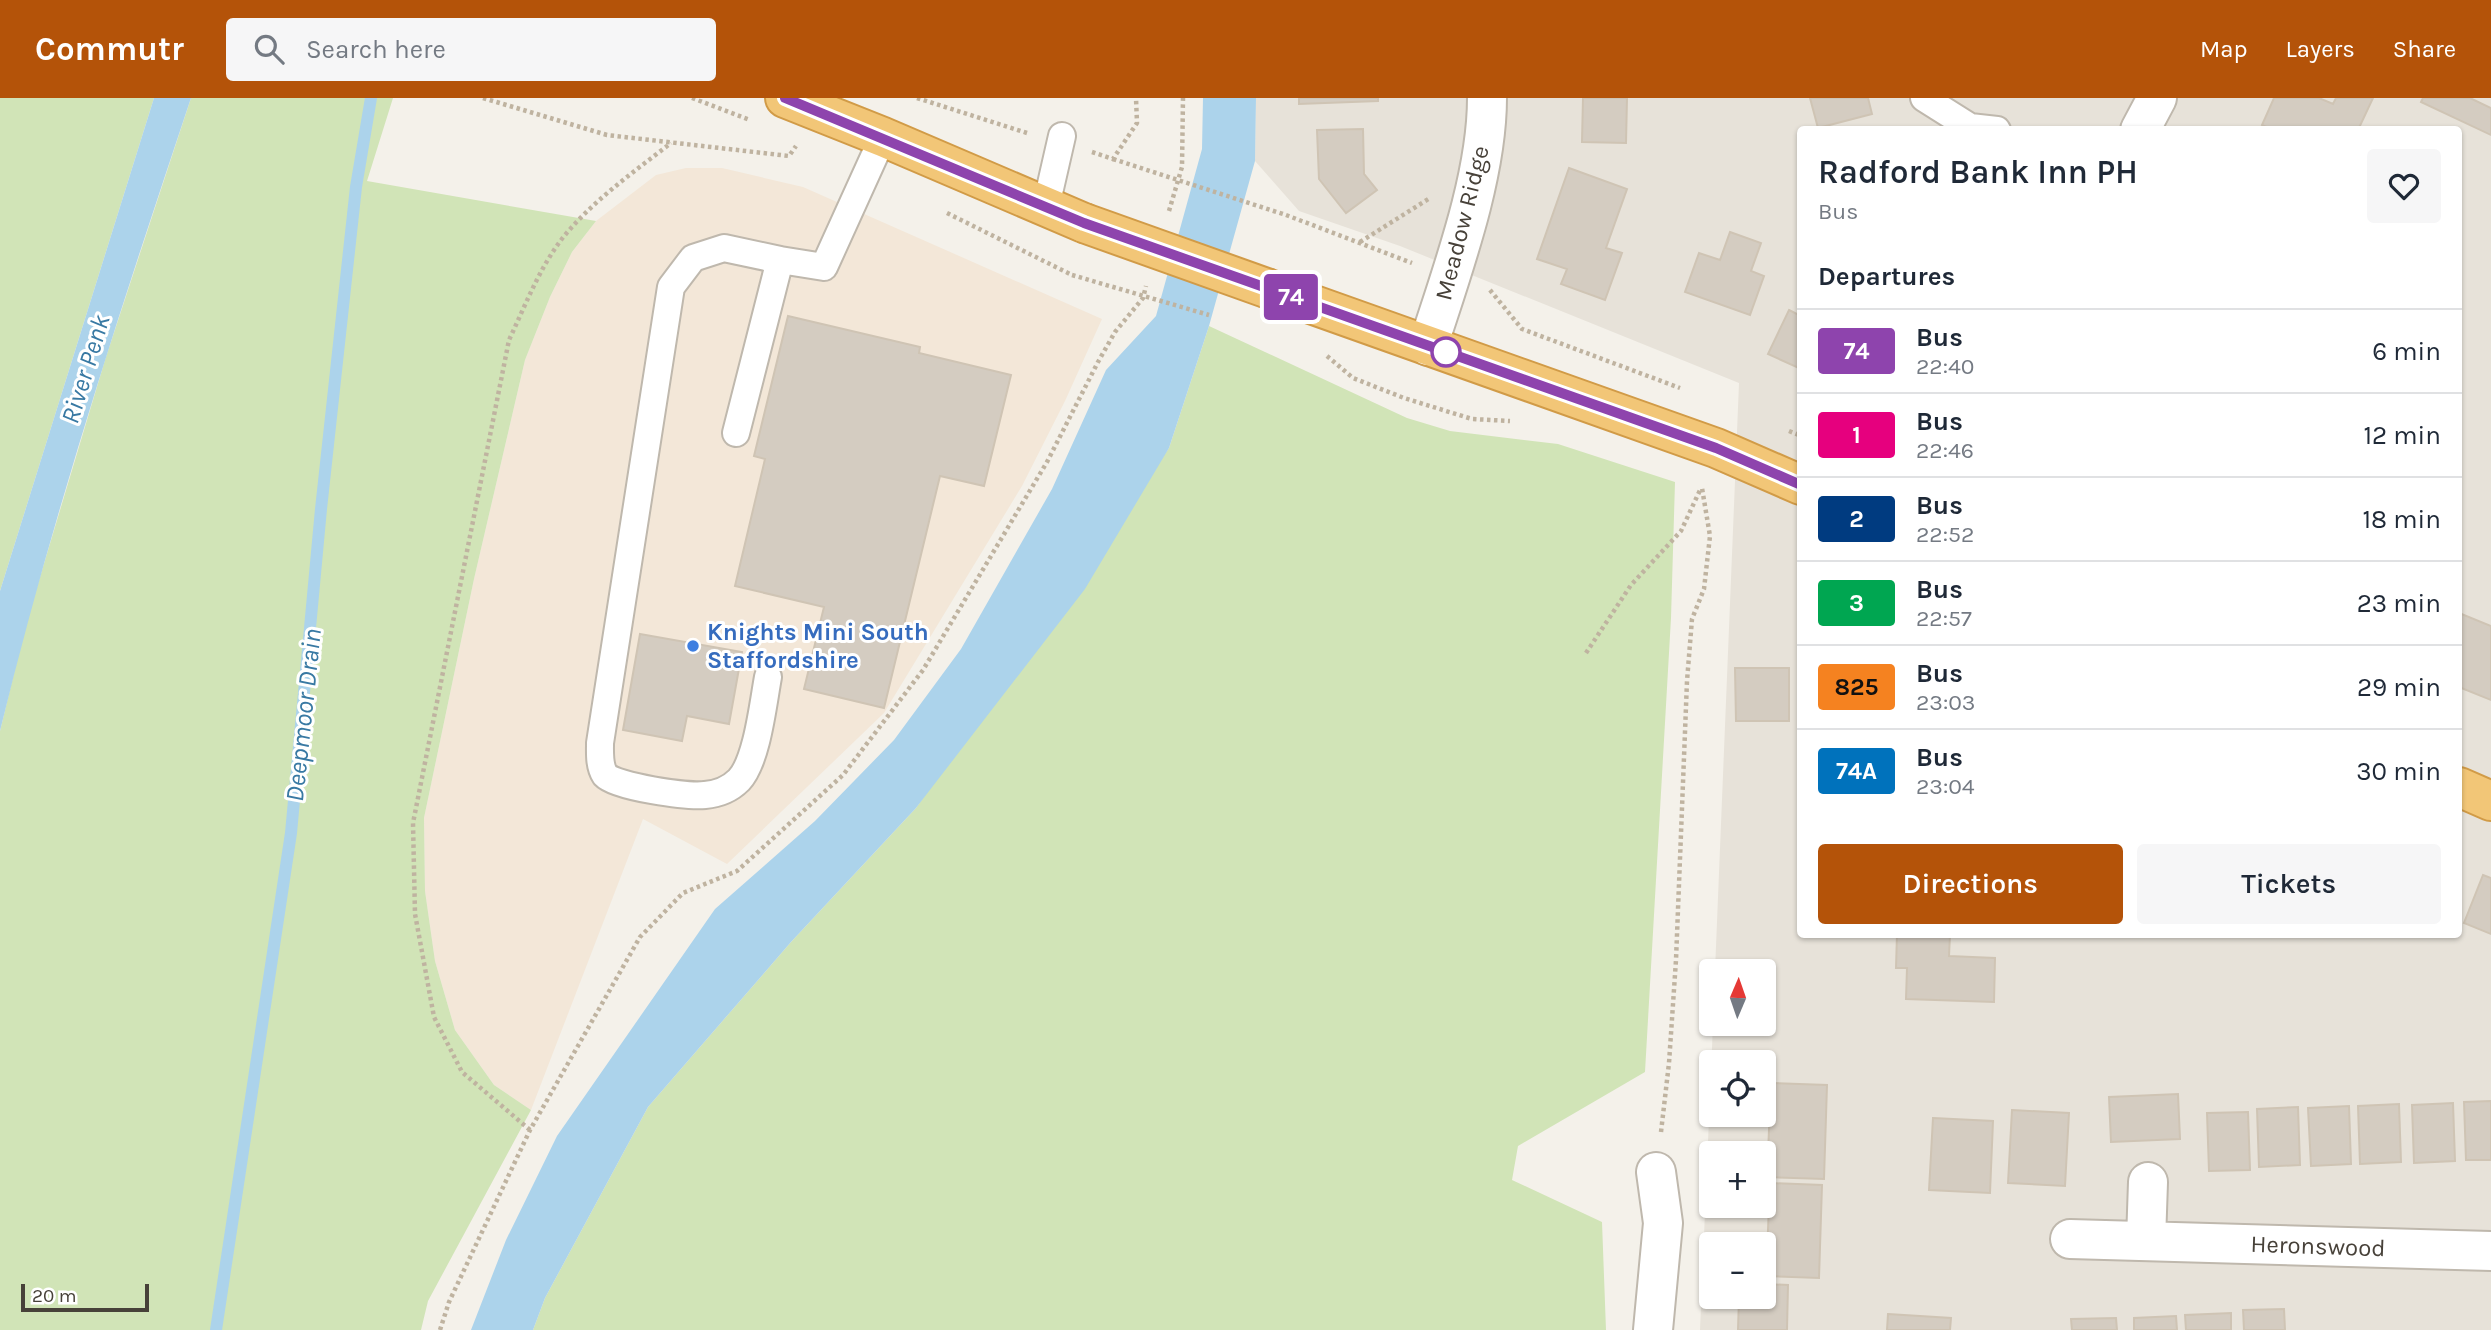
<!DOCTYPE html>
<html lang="en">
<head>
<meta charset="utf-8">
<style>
  body { margin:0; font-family:Karla,sans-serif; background:#f6f6f7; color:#1f2937; height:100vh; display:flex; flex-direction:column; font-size:26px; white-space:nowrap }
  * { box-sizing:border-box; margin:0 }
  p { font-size:23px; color:#747a83 }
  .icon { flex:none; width:38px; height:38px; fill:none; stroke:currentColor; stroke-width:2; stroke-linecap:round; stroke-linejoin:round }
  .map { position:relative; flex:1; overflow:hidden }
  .details { position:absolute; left:1797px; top:28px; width:665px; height:812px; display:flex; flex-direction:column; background:#fff; border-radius:7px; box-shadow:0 2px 5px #0004 }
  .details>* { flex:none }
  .badge { padding:0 14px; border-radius:5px; font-size:24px; line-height:46px }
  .needle { width:46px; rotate:2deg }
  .fabs { position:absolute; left:1699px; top:861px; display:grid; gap:14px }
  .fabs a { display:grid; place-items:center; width:77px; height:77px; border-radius:7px; background:#fff; box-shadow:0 2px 5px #0004; font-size:35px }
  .scale { position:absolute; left:21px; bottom:18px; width:128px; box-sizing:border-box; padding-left:7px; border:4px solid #474139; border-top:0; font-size:19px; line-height:24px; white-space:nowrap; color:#474139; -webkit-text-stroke:5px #fff; paint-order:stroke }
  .map>.badge { position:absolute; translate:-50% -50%; box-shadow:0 0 0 4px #fff }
  h2 { padding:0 21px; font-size:26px; line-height:63px }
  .round { display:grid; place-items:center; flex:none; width:74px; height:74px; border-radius:7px; background:#f6f6f7 }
  .head { display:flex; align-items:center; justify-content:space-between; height:119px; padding:0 21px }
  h1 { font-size:33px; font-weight:600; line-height:52px }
  .primary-button { display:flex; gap:14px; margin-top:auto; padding:14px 21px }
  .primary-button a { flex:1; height:80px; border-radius:7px; background:#b45309; color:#fff; font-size:28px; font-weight:600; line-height:80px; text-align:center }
  .primary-button a+a { background:#f6f6f7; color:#1f2937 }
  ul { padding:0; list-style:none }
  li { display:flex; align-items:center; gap:21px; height:84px; padding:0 21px; border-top:2px solid #e0e1e3 }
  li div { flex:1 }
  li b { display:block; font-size:26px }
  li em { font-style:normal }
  li .badge { min-width:77px; font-weight:700; text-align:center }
  header { display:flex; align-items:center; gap:42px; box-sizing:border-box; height:98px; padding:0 35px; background:#b45309; color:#fff }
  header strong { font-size:33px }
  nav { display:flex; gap:38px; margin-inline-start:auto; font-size:24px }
  .search { width:490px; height:63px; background:#f6f6f7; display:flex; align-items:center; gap:18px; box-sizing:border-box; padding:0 24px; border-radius:7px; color:#747a83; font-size:26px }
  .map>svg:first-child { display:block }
</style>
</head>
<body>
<header>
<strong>Commutr</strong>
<div class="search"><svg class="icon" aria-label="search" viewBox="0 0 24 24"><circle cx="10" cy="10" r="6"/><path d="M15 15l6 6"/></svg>Search here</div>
<nav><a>Map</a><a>Layers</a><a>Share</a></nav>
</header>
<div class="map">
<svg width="2491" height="1232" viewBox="0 0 2491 1232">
  <rect width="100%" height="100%" fill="#f4f1ea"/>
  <path fill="#e7e2d9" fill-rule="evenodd" d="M1256 0H2491V1232H1700L1713 926H1764V873H1715L1739 285 1400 148 1299 113 1255 63ZM1801 32H2459V836H1801ZM1712 964H1764V1017H1712ZM1712 1055H1764V1108H1712ZM1712 1146H1764V1199H1712Z"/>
  <path fill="#f3e7d8" d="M686 70H722L803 89 1102 221 1065 303 1022 388 884 615 727 766 643 721 531 1012 494 987 455 932 435 863 425 793 424 720 474 481 525 262 550 199 572 154 596 123 656 77Z"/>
  <path fill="#d1e4b7" d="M0 0H154L0 493Z
    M191 0H393L367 83 596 123 572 154 550 199 525 262 474 481 424 720 425 793 435 863 455 932 494 987 531 1012 428 1203 421 1232H0V633L25 529 105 262Z
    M1209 228 1407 320 1450 333 1558 346 1675 384 1671 520 1645 974 1518 1048 1512 1082 1602 1124 1606 1232H533L545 1200 648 1009 791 844 916 710 1169 350Z"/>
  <path fill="#acd3eb" d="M154 0H191C121 209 52 419 0 633V493Z
    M1203 0H1256L1255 63 1209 228 1169 350 1085 491 916 710 791 844 648 1009 545 1200 533 1232H471L506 1142 557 1038 715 811 815 723 894 642 961 551 1052 391 1106 272 1156 218 1202 51Z"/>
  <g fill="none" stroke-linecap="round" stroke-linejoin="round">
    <path stroke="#acd3eb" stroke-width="12" d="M216 1232 291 735 321 411 356 89 371 0"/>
  </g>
  <path fill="#d4ccc1" stroke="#cfc4b4" stroke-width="2" d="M1299 0H1378V3L1299 6Z
    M1583 0H1627L1626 45 1582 44Z
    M1810 0H1868L1872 16 1818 30Z
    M2274 0H2319L2333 6 2336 0H2373L2358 32H2273L2262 27Z
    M2423 0H2470L2491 10V37L2421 4Z
    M1363 31 1364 76 1377 92 1346 115 1319 81 1317 32Z
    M1569 70 1627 91 1606 150 1622 155 1605 202 1561 186 1567 171 1537 161Z
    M1730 134 1761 145 1751 173 1764 178 1750 217 1685 194 1699 155 1720 162Z
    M1789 212 1801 218V271L1768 256Z
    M788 218 920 249 919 255 1011 277 984 388 940 378 884 610 804 591 824 509 735 488 765 361 754 358Z
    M2459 515 2491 528V602L2459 589Z
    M640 536 742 554 729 626 687 618 682 643 623 632Z
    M1798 554H1801V614H1799Z
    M1735 570H1789V623H1736Z
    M2483 777 2491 780V836L2464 825Z
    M1897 836H1950L1949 858 1995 860 1994 904 1906 901 1907 870H1896Z
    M1771 985 1827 987 1824 1081 1767 1079Z
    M2178 996 2180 1041 2111 1044 2109 999Z
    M2491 1003V1062H2466L2464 1004Z
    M2453 1005 2455 1063 2414 1065 2412 1007Z
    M2399 1006 2401 1064 2360 1066 2358 1008Z
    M2349 1008 2351 1066 2311 1068 2308 1010Z
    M2298 1009 2300 1067 2259 1069 2257 1011Z
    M2012 1012 2069 1015 2065 1088 2008 1085Z
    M2248 1014 2250 1072 2209 1073 2207 1015Z
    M1933 1020 1993 1023 1990 1095 1929 1092Z
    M1770 1085 1822 1087 1819 1180 1766 1178Z
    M1764 1186 1788 1187 1787 1232H1738L1739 1199H1764Z
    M2284 1211 2285 1232H2244L2243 1212Z
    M2231 1215V1232H2186L2185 1217Z
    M1888 1216 1951 1220 1950 1232H1887Z
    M2176 1218 2177 1232H2134V1220Z
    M2116 1220 2117 1232H2072L2071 1221Z"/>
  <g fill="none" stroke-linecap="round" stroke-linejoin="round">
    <defs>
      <path id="lane" d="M1924 0 1970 29 1997 32
        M1046 108 1062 38
        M736 335 780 162 824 169 883 39
        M768 579C763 606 757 663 739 682 730 691 717 696 705 697 688 699 616 689 605 677 599 668 600 655 600 645L671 189 693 160 724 150 780 162"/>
      <path id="street" d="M2140 32 2157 0
        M1428 248C1452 173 1487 79 1487 0
        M2070 1141 2491 1153
        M2146 1143 2148 1084
        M1653 1232 1663 1125 1656 1074"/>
      <path id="highway" d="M785 0 883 39 1084 125
        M1269 191 1716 350 1801 387
        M2459 689 2491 703"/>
    </defs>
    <use href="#lane" stroke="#bfb8ad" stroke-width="30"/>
    <use href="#street" stroke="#bfb8ad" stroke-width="42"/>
    <use href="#highway" stroke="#d19b47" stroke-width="42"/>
    <path stroke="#bfb3a0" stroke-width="4.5" stroke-dasharray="3.5 3.5" stroke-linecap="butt" d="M483 0 607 37 789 58 796 48
      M692 0 750 22
      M917 0 1027 35
      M1092 54 1113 61 1137 25 1136 0
      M1169 113 1182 69 1183 0
      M947 115 1072 177
      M1286 117 1412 165
      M1360 144 1430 100
      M1490 192 1522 231 1680 290
      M1327 258 1353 280 1404 300 1472 321 1510 323
      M1789 333 1801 338
      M1586 555 1631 487 1681 433 1701 390
      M530 1032 462 974 434 919 415 816 413 725 509 242C526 206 540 168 565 137 595 101 635 73 671 45
      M1661 1034 1669 965 1676 862 1687 583 1692 521 1704 491 1710 438 1702 390
      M440 1232 449 1204 530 1032 640 839 683 795 737 773 843 677 923 572 1047 364 1098 264 1115 234 1143 200 1146 188"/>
    <use href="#lane" stroke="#fff" stroke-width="26"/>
    <use href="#street" stroke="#fff" stroke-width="38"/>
    <use href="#highway" stroke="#f2c677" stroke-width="38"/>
    <defs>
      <path id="highway-bridge" d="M1084 125 1269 191"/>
    </defs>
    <use href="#highway-bridge" stroke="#d19b47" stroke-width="42" stroke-linecap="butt"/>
    <path stroke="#bfb3a0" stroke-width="4.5" stroke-dasharray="3.5 3.5" stroke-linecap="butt" d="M1113 61 1286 117
      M1072 177 1209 217"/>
    <use href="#highway-bridge" stroke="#f2c677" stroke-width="38"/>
  </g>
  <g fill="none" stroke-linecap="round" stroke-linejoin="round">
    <defs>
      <path id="line" d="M785 0 1084 125 1716 350 1801 387"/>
    </defs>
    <use href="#line" stroke="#fff" stroke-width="16"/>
    <use href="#line" stroke="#8e44ad" stroke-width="10"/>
  </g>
  <circle fill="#fff" stroke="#8e44ad" stroke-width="3.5" cx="1446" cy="254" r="14"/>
  <circle fill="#3f7fe0" stroke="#fff" stroke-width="2.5" cx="693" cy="548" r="7"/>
  <g text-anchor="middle" stroke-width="6" stroke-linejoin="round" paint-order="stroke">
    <g font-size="24" fill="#474139" stroke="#fff">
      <text transform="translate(1462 125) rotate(-76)" y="8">Meadow Ridge</text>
      <text transform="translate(2318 1148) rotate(2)" y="8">Heronswood</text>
    </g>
    <g font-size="24" font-weight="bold" fill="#366cbe" stroke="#fff" text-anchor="start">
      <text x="707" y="542">Knights Mini South<tspan x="707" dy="28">Staffordshire</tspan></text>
    </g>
    <g font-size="26" font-style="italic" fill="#3879a3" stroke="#fff">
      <text transform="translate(85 271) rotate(-73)" y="9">River Penk</text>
      <text transform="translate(303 617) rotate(-84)" y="9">Deepmoor Drain</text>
    </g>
  </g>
</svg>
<div class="fabs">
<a><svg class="needle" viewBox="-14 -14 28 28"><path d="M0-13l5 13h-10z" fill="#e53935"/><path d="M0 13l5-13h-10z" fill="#747a83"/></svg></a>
<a><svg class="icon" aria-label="locate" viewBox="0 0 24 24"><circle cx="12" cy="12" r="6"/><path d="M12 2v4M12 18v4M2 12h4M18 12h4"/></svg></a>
<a>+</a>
<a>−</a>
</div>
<div class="scale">20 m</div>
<b class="badge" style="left:1291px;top:199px;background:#8e44ad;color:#fff">74</b>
<section class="details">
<div class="head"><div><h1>Radford Bank Inn PH</h1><p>Bus</p></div><a class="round"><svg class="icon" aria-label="heart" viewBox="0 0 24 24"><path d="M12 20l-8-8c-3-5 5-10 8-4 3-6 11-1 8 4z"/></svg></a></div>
<h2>Departures</h2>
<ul>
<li><span class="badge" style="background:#8e44ad;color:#fff">74</span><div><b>Bus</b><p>22:40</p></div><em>6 min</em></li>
<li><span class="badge" style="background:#e6007e;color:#fff">1</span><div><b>Bus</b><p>22:46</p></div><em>12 min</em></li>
<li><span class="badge" style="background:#003b80;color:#fff">2</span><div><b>Bus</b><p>22:52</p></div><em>18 min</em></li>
<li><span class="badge" style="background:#00a651;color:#fff">3</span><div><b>Bus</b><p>22:57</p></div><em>23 min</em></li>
<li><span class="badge" style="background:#f58220;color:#111">825</span><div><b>Bus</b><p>23:03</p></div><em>29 min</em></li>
<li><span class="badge" style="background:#0072bc;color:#fff">74A</span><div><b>Bus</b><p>23:04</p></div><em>30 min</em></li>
</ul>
<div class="primary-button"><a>Directions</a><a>Tickets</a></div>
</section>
</div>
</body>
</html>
